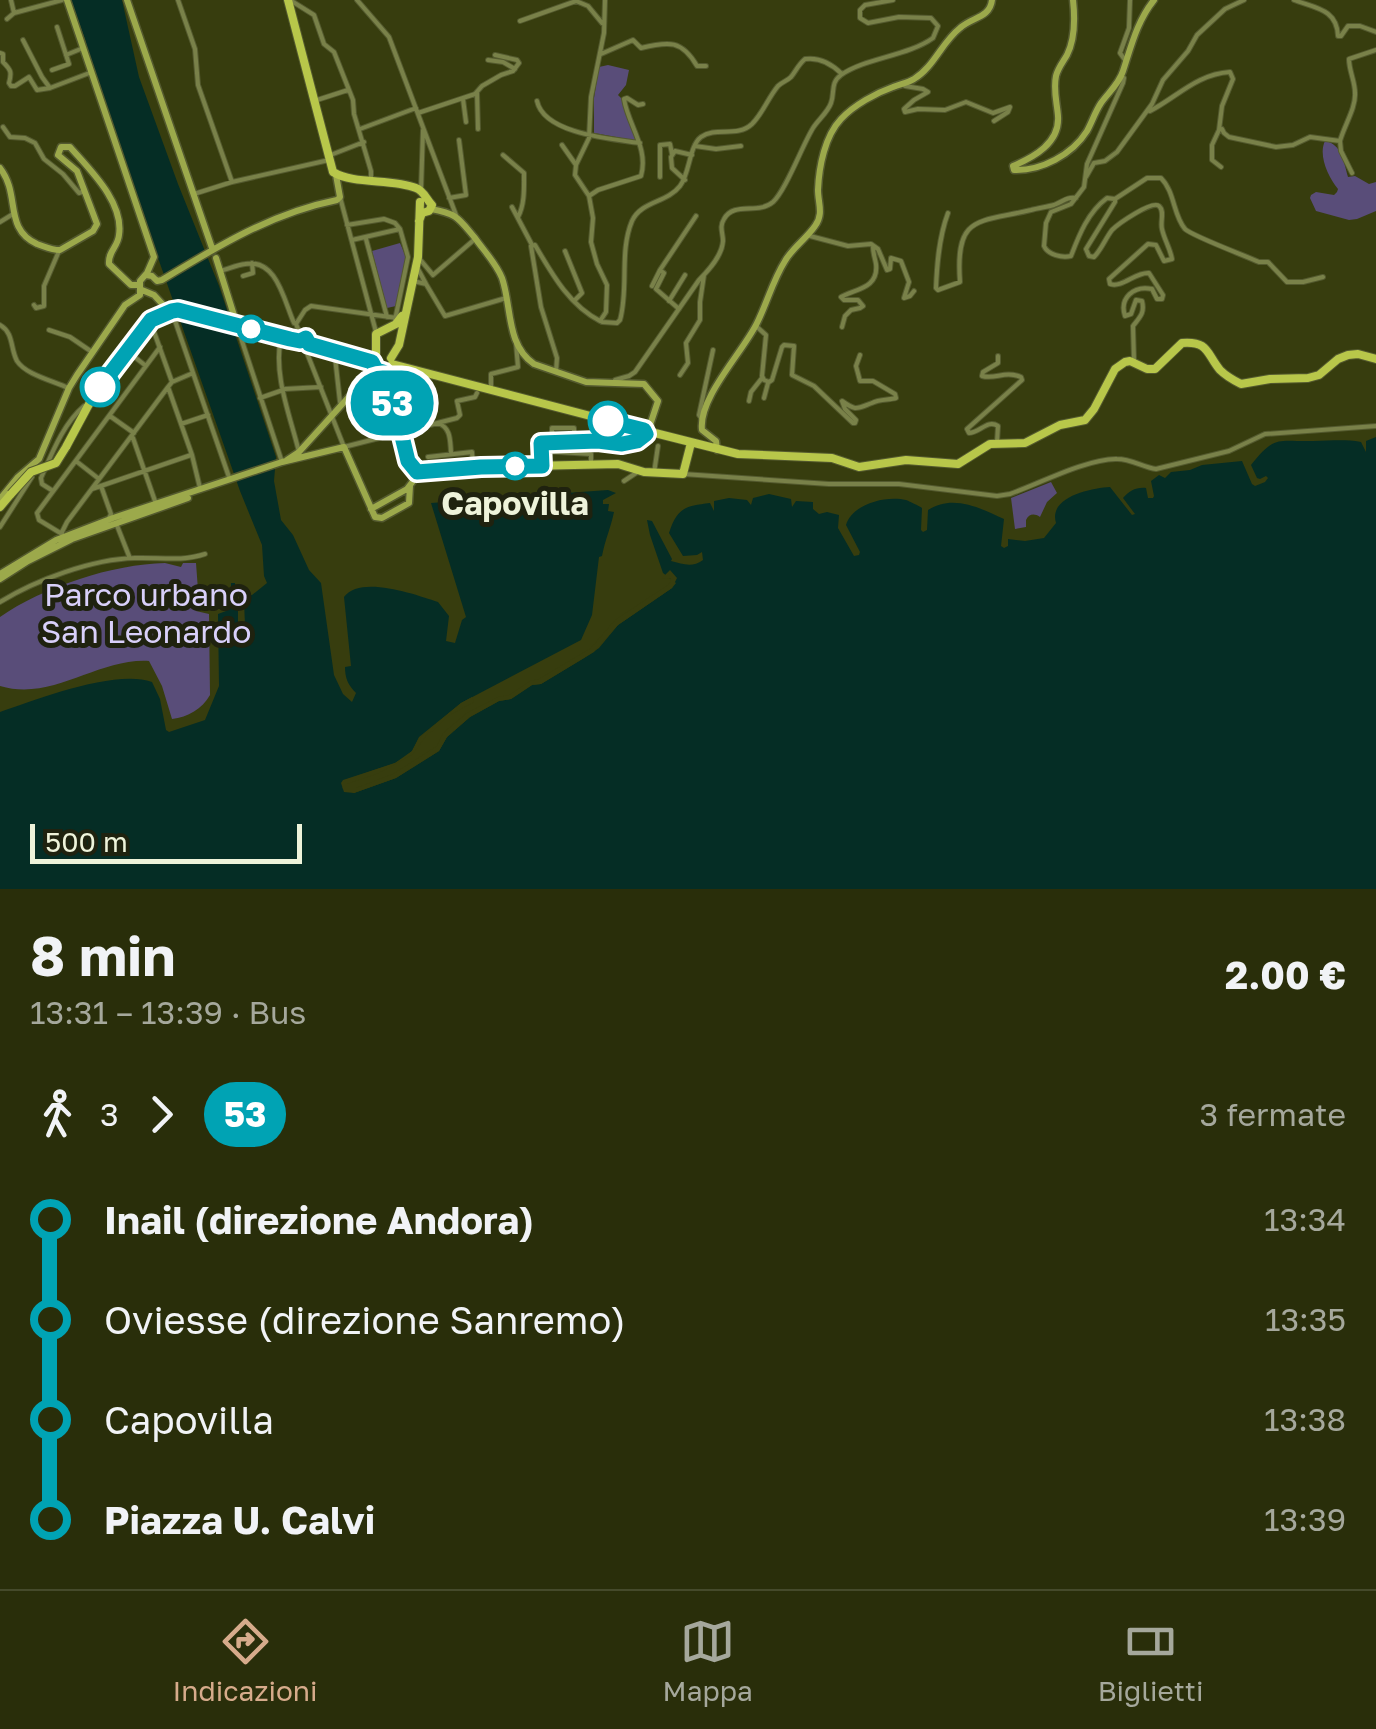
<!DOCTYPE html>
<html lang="it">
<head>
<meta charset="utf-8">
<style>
  body { margin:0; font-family:"Golos Text",sans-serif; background:#313613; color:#f1f3f6; height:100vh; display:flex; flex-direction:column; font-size:38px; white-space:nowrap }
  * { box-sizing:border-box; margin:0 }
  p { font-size:32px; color:#a5a89c }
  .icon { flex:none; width:55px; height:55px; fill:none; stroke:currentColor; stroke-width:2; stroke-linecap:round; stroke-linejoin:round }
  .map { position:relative; height:889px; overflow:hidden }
  .panel { display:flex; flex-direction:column; background:#292e0a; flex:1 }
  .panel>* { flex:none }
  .badge { padding:0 20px; border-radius:32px; font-size:35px; line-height:65px }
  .scale { position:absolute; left:30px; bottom:25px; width:272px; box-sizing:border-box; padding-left:10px; border:5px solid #eef3da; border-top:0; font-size:28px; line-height:35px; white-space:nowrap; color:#eef3da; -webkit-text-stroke:8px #1f220f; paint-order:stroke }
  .map>.badge { position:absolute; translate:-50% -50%; box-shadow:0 0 0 5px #fff }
  .legs { display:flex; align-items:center; gap:15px; height:110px; padding:0 30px; font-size:32px }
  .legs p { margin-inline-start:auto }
  .overview { display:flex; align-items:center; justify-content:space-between; height:170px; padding:0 30px }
  h1 { font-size:55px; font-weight:700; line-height:75px }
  ul { padding:0 30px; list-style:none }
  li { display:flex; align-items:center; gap:35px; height:100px; font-size:38px }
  li i { display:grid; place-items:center; width:15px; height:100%; margin:0 12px; background:currentColor }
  li i::after { content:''; width:25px; height:25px; margin:-12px; border:8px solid; border-radius:50%; background:#292e0a }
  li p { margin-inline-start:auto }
  li:first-child i { background:linear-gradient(#0000 50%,currentColor 0) }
  li:last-child i { background:linear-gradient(currentColor 50%,#0000 0) }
  .dock { display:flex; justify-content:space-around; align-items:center; height:140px; border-top:2px solid #454a2b; background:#292e0a; font-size:28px; color:#a5a89c }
  .dock a { display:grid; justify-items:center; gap:5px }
  .dock .selected { color:#d6ab8b }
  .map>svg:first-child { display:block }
</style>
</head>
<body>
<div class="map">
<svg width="1376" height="889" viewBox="0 0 1376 889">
  <rect width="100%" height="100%" fill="#373d0e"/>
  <path fill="#594d79" d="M608 65 629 70 626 85 618 95 622 99 638 141 594 133V98L599 67Z
    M1325 141C1342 144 1344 163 1348 177L1355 176 1369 184 1376 182V211L1357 219 1349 220 1316 211 1310 198 1311 195 1316 192 1334 195 1337 192 1338 189C1328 177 1318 155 1325 141Z
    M400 243 406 257 396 306 387 308 372 251Z
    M1051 482 1057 493 1047 502 1040 517C1034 513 1029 514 1026 520V527L1015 529 1011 498Z
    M165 563 181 567 183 563H196L198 590 196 611 209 614 210 695C202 709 188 717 172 719L162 686 149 661C97 658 53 702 0 686V617C43 587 113 564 165 563Z"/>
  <path fill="#052d25" d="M71 0H122L139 77 178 184 219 286 276 457 274 481 281 520 293 535 309 570 321 583 334 675 343 694 352 702 356 693C348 685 345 678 345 667L351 666 344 597C360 575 414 594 438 602L449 616 446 641 455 643 462 620 466 617 431 503 608 490 616 493 603 500V504H609L608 511 614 512C611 527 605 540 602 556L599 557 592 615 581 640 461 703 419 737 412 751 405 757 395 763 354 777 342 788 354 793 396 778 439 751 447 737 470 717 499 701 511 699 532 685 541 684 584 658 599 648 618 625 672 588 676 583 663 573 650 535 647 520 652 521 672 559 671 561C683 564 692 568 703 560L702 552 697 555 683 556 669 533C677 508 685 506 710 503L714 511V501L729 498 747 500 751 505 753 498 769 494 791 499 792 507 796 501 813 502V509L819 514 827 512 839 515 838 528 854 556 859 555 860 552 846 525C852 504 886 495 906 500 909 501 919 506 922 508L921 530 923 532 927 530 928 510C953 494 980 508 1004 519L1001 546 1004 548 1008 546V539L1025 541 1044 538 1056 523C1048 497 1091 488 1110 487L1132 515 1135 514 1123 498C1129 491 1136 487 1146 488L1148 498H1153L1154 496 1151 481 1159 475 1165 478 1171 472 1190 470 1202 465 1242 461 1252 484 1255 486 1265 482 1268 478 1266 476 1260 479 1257 478 1251 465C1275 434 1279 442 1313 441 1330 441 1344 439 1361 442L1366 452V441L1376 437V889H0V712C38 699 115 669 152 682L160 699 166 730 169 732 205 720 219 686 218 614 226 611 231 597V583H235V602L238 603V625L241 627 245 625 244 601 247 596 252 595 267 583 264 576 262 545 240 491 87 56 86 42Z"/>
  <path fill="#373d0e" d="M670 570 677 578 672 588 618 625 594 652 541 684 532 685 511 699 499 701 470 717 447 737 439 751 396 778 354 793 344 792 341 783 343 780 395 763 412 751 419 738 461 703 472 697 474 702 448 716 433 731 428 733 413 754 379 773 347 784V788H356L393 774 437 746 443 733 467 713 498 697 509 695 530 681 539 679 591 648 615 620 668 585 671 581 670 578 661 579Z"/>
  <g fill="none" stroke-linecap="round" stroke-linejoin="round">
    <defs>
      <path id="street" d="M11 0 14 13
        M178 0 195 49 198 85 232 182
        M290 0 314 15 324 44 334 52 353 100 354 114 371 171V179
        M357 0 389 37 456 215
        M1294 0C1315 8 1337 9 1338 36H1341L1348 26H1360L1376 32
        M7 19 14 13 62 0
        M520 21 576 1 588 6 602 23
        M23 40 42 77 50 88
        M0 53 3 54V62C11 70 12 72 9 83L11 86H15L29 77 37 90 50 88 92 72
        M601 54 633 40 641 48C669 41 682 40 697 66H706
        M66 55 83 48
        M488 60 503 62 515 69
        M1125 60 1120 53 1129 28 1130 0
        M52 70 69 64 57 27
        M1124 78 1123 83 1087 164 1084 187 1071 204 1051 212 1046 223 1044 246C1048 255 1062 258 1071 256 1079 235 1088 212 1107 198L1115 199V202L1086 249 1089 256 1094 257C1102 249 1105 239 1112 230 1118 224 1152 200 1159 206 1165 211 1160 222 1162 229 1164 239 1170 248 1172 259L1164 261 1156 245 1148 244 1109 279 1110 284C1123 288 1135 272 1149 273L1163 295 1162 299H1157L1152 289C1134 285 1119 298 1125 316L1131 314 1136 300 1142 301C1145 313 1140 317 1133 326L1134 361
        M905 86 923 89 928 92 914 100 904 109 905 112 918 109 945 110 966 102 993 113 1010 107 1008 112 994 121
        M477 92 478 129
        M463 99 466 122
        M314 101 348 90
        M537 101C544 134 612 139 640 143
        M1150 111C1177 97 1197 74 1230 72L1233 79 1222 106 1219 130 1212 145V160L1221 167
        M418 113 475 94 482 86 501 75 513 71 519 63 517 60 495 55
        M3 127 10 137 25 138 35 143 44 159 63 174 79 193 85 191
        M360 129 416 108
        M1222 129 1224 133 1229 137 1276 147 1293 145 1310 137 1340 141 1341 151 1352 173
        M1340 141C1344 126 1356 108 1355 93 1355 81 1349 71 1349 59L1376 50
        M562 145 576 165
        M695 146 716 149 741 146
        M503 155 524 173C524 187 525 204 518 217
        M328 156 364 142
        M660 177V145L670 144 672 154
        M1086 177 1094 163 1105 161 1117 152 1152 104 1163 80 1188 51 1197 35 1225 9 1244 0
        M685 180 672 168 671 157 675 151 692 155
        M421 190 423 130
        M194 194 232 182 329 160
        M589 196 598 190 641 176C649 148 628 125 624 99L627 98 638 105 643 104
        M340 197 376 332
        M449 198 466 195 459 140
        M1115 199 1147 178H1161C1175 192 1173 215 1185 229 1192 236 1246 256 1259 262H1268L1287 282H1303L1323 277
        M512 207 531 243
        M948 213C939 237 937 263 936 288L938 290 960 282C955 214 978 223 1031 210 1038 208 1047 207 1054 205 1064 201 1066 197 1076 198
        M0 222 13 214
        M347 225 384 219 395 223 400 229 408 257 395 320
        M810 236 848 246 871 244 878 249 887 270 890 269 891 258 901 261 909 282 904 298 910 296 914 291
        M366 239 387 317
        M352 240 400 229
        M565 251 582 293 574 301
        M418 257 433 275 475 239
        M660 270 664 273 656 289 679 309
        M220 271C228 269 237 265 245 264 277 258 284 301 294 323
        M243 276 253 273 252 263
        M413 281 426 284 418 269
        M426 284 445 316 506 298
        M652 286 660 270 696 216
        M669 301 685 275
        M34 305 36 308 44 306V286L59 251
        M172 312 230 480
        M602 322 617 323 620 320C629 288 619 252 632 221 641 201 667 203 680 186 690 173 689 146 701 137 716 126 737 138 752 124 763 113 768 98 778 86 782 82 787 81 791 77 796 71 798 65 805 59 819 57 832 64 842 74
        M149 324 153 329 172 382 168 387 192 455 200 488
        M0 325C14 333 10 348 17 361 26 375 54 381 68 388
        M237 326 282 462
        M756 326 766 335 762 376 764 380 769 382 772 380 782 347 784 345 794 346 792 375 814 386 853 423H855L856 420 845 409 842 401C856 411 856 409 872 403 879 399 890 400 896 398L895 394 873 381H860L856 366 860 355
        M842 327 845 316 851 310 860 308 863 306 858 300H844L841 297C854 289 879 289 876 264 875 258 873 253 873 247
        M49 330 70 337 92 352
        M281 337C273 375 290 415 299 452
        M302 339 296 324 305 310 311 306 397 318
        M305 348 344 447 457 418 460 415 457 401 475 397 477 393
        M127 351 146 366
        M335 357 340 402
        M556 372 557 358 541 307 531 246 535 245C552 274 569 305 600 321L606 312 607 285 597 264 591 242 593 218 589 196 575 175 576 165 589 138 591 97 604 33 605 0
        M680 375 688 363 686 343 700 320V302L704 275
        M615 380 629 376 635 372 699 280C709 270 722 256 723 241 723 233 719 227 724 219 734 201 758 215 773 202 786 190 802 146 813 128 818 120 828 112 831 103 835 92 830 83 841 75 865 58 908 56 933 38L938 26 931 18 899 17 868 23 860 18V10L865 5 893 0
        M172 382 193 373
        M491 387V374L518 367 516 343
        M285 389 321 387
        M260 398 283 390
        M764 398 768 383
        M749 401 751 392 762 378
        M110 416 134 433
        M702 419 699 415 713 350
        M438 423C451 428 450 440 451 452
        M181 424 208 415
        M133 438 156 504
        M997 442 998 426C987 419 980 433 969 433L967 429 1022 380 1021 377C1004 370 996 380 982 376L983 372 998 363V356
        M552 443V428H574V441
        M542 451 591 454V465
        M428 457 472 452 473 467
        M76 461 99 479
        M542 466 541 443 598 441 622 444 637 441 645 434
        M654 473 658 446
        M683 474 829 484H899L997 496 1010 494C1038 484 1089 458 1117 459 1131 459 1143 467 1156 469L1229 451 1265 434 1376 426
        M624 481 636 473
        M101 486 111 514 109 518
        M92 489 191 455
        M53 491 42 484 41 478C52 453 63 424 84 406
        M116 523 129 556
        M0 527 32 477
        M62 532 67 522 168 387
        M62 534 39 520 37 513 160 347
        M0 602C36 580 92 559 135 558 159 557 181 562 205 554"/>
      <path id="secondary" d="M127 0 212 248
        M1073 0C1075 18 1075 39 1067 55 1063 62 1058 68 1056 76 1053 90 1057 103 1058 116 1060 143 1034 157 1013 166L1014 170C1041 171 1072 155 1087 131 1092 122 1095 112 1101 103 1108 93 1119 84 1123 71 1131 47 1137 21 1154 0
        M0 168C21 195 3 228 37 244 46 247 51 250 60 250L93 231 97 224 77 171 58 155 61 147H70C90 170 124 202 119 235 118 247 108 251 109 264L131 285H139
        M431 209C458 214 458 218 475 238 484 251 496 263 502 278 512 307 506 345 534 364L586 382 644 384 658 401 649 428
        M216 258 237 325
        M146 275 152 276 157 281 162 280C218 246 272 213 337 200L340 197 336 175
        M142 290 154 295 167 309
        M717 450 716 441 702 430C698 398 743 352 757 323 767 303 773 280 785 261 793 247 806 239 815 226 824 214 818 203 818 190 819 166 825 136 841 119 854 105 876 93 893 87 900 84 908 83 914 79 934 67 942 42 960 28 972 17 990 18 992 0
        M287 460 299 452 375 368
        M0 499 18 477 39 459 69 388 77 375 125 305 140 295V281L147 273 154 257 67 0
        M371 509 407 489 420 472
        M0 574 56 540 113 518 282 462 344 447 375 517 382 518 409 503 410 486
        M0 579 28 561 72 539 188 498"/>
      <path id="primary" d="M288 0 333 172C354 185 392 178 416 188 424 191 426 199 432 205L429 211 422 213 419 221
        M166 310 170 307 300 341
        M306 338 309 344 304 347 300 341Z
        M309 344 368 359
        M376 357V334L396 324 402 316
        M391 358 399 345 418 257 420 202
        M367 359 386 376 408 461 420 472 481 467 618 464 644 472 683 474 691 443
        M392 364 644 430
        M651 432 738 454 832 458 859 467 906 460 958 464 990 444 1025 443 1060 425 1085 420 1094 409 1115 369 1125 362 1130 361 1147 369H1155L1182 343C1209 341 1206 353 1220 370 1226 376 1233 380 1241 384L1270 379 1308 378 1319 375 1338 359 1348 355 1358 354 1376 359
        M66 447 95 393 148 323 166 309
        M0 507 11 494"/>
    </defs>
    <use href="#street" stroke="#545a2f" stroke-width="6"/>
    <use href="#secondary" stroke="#545a2f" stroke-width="9"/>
    <use href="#primary" stroke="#545a2f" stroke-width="10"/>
    <use href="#street" stroke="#798149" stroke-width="4"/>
    <use href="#secondary" stroke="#9ca94b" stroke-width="6"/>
    <use href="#primary" stroke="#b8c74a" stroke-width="8"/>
    <defs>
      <path id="primary-bridge" d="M11 494 31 472 56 463 66 447"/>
    </defs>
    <use href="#primary-bridge" stroke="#545a2f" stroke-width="10" stroke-linecap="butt"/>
    <use href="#primary-bridge" stroke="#b8c74a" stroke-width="8"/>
  </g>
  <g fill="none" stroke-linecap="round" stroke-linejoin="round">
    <defs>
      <path id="line-1" d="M100 387 151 320 172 311 178 310 290 339 300 341 306 338 309 344 372 362 376 370 383 372 388 379 408 461 417 472 481 467 542 466 541 443 598 441 622 444 637 441 646 434 644 430 608 421"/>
    </defs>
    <use href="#line-1" stroke="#fff" stroke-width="22"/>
    <use href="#line-1" stroke="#00a3b4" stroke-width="15"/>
  </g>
  <g fill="#fff" stroke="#00a3b4" stroke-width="5">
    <circle cx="251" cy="329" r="12"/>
    <circle cx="100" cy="387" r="18"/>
    <circle cx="608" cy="421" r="18"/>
    <circle cx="515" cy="466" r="12"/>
  </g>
  <g text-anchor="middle" stroke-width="10" stroke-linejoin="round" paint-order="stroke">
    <g font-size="32" font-weight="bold" fill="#eef3da" stroke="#1f220f">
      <text x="515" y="515">Capovilla</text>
    </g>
    <g font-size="32" fill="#d9d0fa" stroke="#1f220f">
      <text x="146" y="606">Parco urbano<tspan x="146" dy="37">San Leonardo</tspan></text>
    </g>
  </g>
</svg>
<div class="scale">500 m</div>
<b class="badge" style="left:392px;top:403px;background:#00a3b4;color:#fff">53</b>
</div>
<section class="panel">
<div class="overview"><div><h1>8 min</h1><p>13:31 – 13:39 · Bus</p></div><b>2.00 €</b></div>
<div class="legs"><svg class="icon" aria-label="walk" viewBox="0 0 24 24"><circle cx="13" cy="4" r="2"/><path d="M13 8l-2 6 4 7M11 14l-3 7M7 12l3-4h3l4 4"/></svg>3<svg class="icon" aria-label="forward" viewBox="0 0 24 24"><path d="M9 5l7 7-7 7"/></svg><b class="badge" style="background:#00a3b4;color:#fff">53</b><p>3 fermate</p></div>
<ul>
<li><i style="color:#00a3b4"></i><b>Inail (direzione Andora)</b><p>13:34</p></li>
<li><i style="color:#00a3b4"></i><span>Oviesse (direzione Sanremo)</span><p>13:35</p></li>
<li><i style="color:#00a3b4"></i><span>Capovilla</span><p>13:38</p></li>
<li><i style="color:#00a3b4"></i><b>Piazza U. Calvi</b><p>13:39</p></li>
</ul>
</section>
<nav class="dock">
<a class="selected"><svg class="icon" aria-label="directions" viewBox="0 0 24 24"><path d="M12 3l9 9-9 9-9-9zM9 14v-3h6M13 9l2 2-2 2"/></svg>Indicazioni</a>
<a><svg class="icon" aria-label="map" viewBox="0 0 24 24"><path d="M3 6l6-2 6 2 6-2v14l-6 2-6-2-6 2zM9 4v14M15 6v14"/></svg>Mappa</a>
<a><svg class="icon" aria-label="tickets" viewBox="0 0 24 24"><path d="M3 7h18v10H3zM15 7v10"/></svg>Biglietti</a>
</nav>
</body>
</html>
